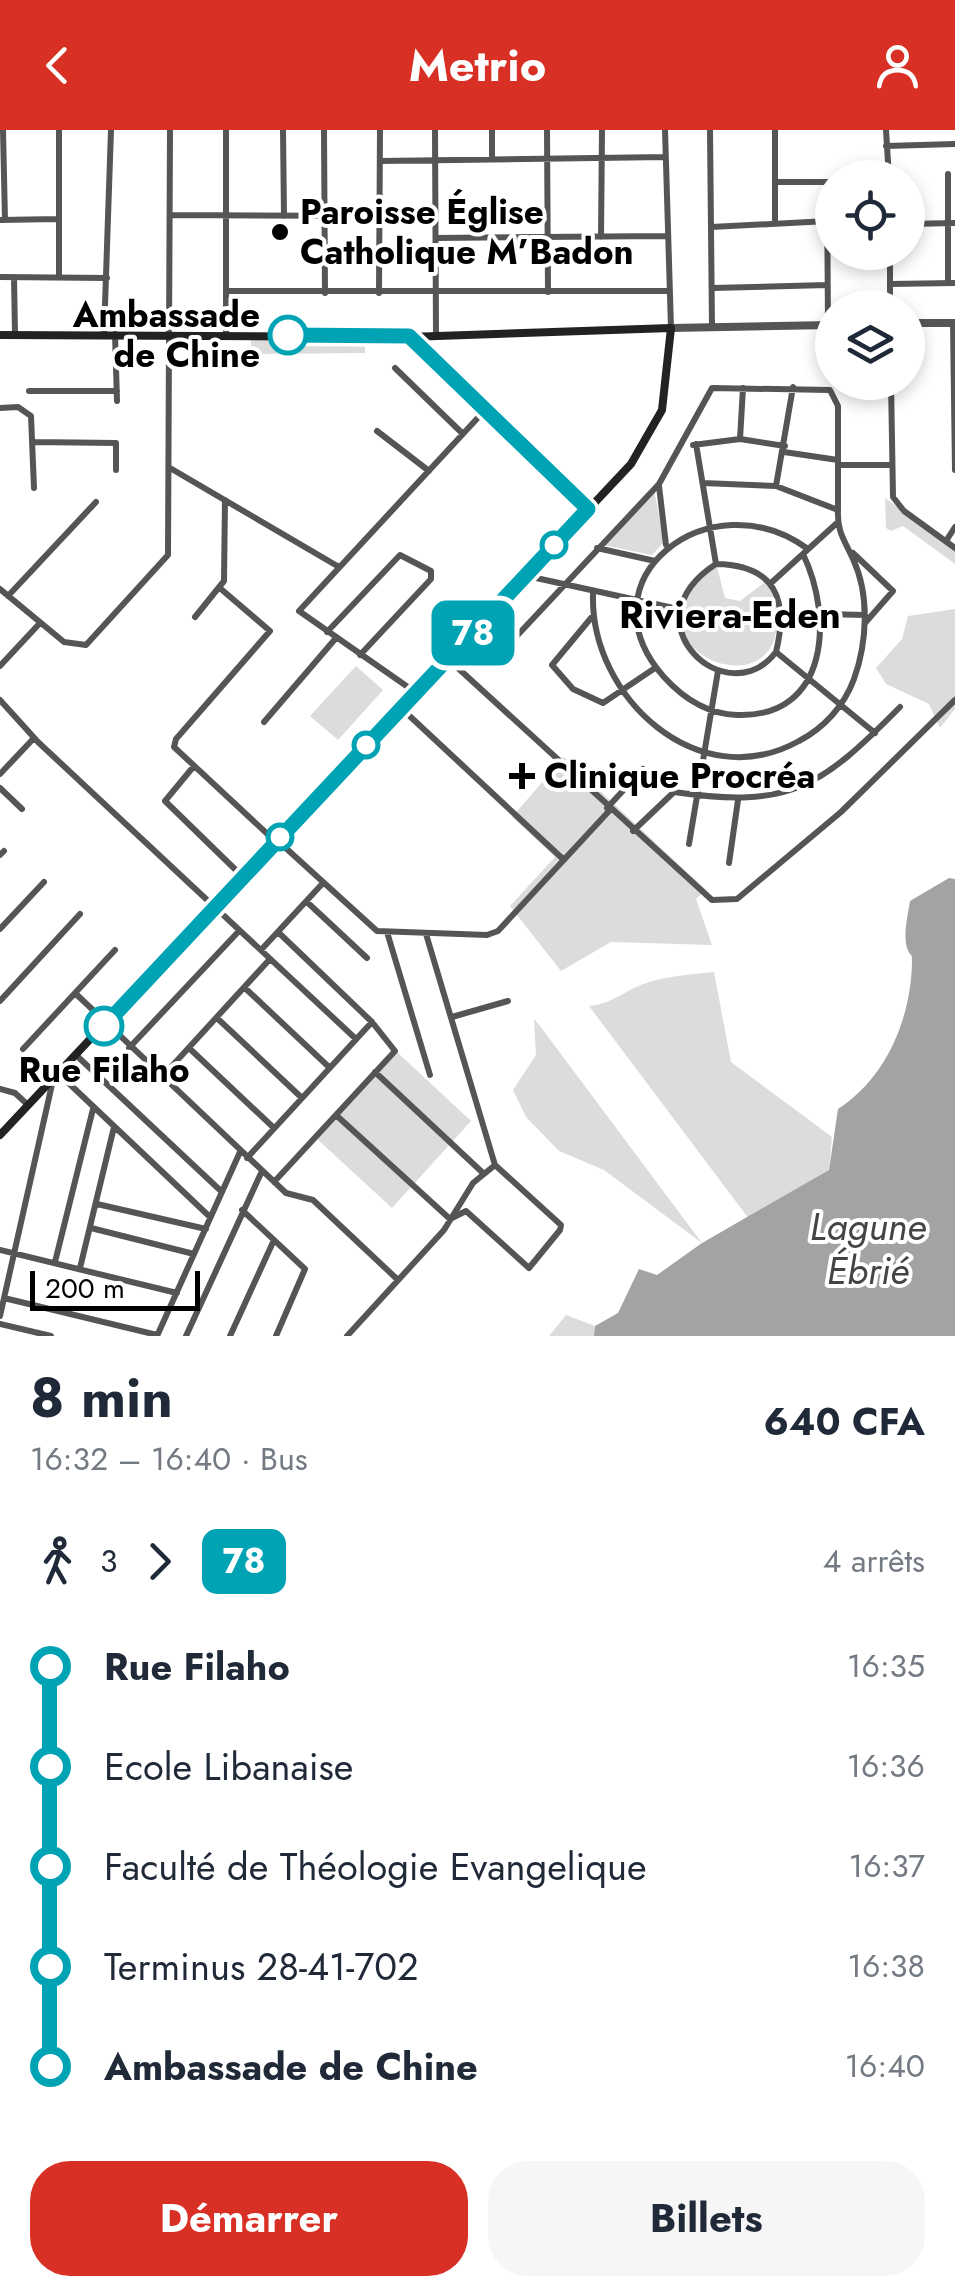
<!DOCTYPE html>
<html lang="fr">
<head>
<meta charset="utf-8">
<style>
  body { margin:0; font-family:Jost,sans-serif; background:#f6f6f7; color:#1f2937; height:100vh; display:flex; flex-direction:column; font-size:38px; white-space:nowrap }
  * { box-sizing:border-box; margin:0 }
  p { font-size:32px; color:#747a83 }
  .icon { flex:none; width:55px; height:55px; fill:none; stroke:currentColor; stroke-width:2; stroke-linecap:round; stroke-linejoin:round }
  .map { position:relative; height:1206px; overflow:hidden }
  .details { display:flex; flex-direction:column; background:#fff; flex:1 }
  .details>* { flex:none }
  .badge { padding:0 20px; border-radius:15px; font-size:35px; line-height:65px }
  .buttons { position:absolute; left:815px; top:30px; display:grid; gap:20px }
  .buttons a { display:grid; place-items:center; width:110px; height:110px; border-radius:50%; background:#fff; box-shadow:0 5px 15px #0003; font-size:50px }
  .scale { position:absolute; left:30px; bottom:25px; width:170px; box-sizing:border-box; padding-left:10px; border:5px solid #000; border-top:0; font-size:28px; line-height:35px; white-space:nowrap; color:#000; -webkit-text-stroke:8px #fff; paint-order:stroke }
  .map>.badge { position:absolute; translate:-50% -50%; box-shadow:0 0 0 5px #fff }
  .legs { display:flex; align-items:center; gap:15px; height:110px; padding:0 30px; font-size:32px }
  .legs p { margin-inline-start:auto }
  .overview { display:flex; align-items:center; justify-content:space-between; height:170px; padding:0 30px }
  h1 { font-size:55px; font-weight:700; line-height:75px }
  .cta { display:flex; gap:20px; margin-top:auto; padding:20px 30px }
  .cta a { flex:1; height:115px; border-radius:40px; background:#d93025; color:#fff; font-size:40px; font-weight:700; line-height:115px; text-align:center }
  .cta a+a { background:#f6f6f7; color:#1f2937 }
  ul { padding:0 30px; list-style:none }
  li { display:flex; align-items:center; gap:35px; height:100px; font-size:38px }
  li i { display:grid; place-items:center; width:15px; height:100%; margin:0 12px; background:currentColor }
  li i::after { content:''; width:25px; height:25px; margin:-12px; border:8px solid; border-radius:50%; background:#fff }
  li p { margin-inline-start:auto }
  li:first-child i { background:linear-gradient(#0000 50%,currentColor 0) }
  li:last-child i { background:linear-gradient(currentColor 50%,#0000 0) }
  header { display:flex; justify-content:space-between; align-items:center; height:130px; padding:0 30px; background:#d93025; color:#fff; font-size:45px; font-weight:700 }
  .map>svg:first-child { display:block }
</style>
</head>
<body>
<header><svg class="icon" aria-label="back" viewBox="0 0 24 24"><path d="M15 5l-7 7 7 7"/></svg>Metrio<svg class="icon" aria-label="person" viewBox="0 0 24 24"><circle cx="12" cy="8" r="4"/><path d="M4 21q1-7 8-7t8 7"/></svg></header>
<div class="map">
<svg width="955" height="1206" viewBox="0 0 955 1206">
  <rect width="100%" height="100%" fill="#fff"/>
  <path fill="#dcdcdc" d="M251 208 365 211V223L251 224Z
    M654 359 664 412 652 425 603 415Z
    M885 368 955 418V434L903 396 891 401 886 398Z
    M717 437 725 468 740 471 765 452C775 466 778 478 777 496 770 572 649 526 687 462 693 452 708 444 717 437Z
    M955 479V579L940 598 929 574 886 554 876 538 902 509 908 486Z
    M356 536 383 560 338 610 310 586Z
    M564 627 706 760 696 769 712 815 611 812 561 841 510 776 555 727 512 687Z
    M714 842 731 932 832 1007 829 1040 749 1089 589 876C609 874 618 866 634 858 659 846 687 845 714 842Z
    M534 889 540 896 702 1113 604 1040 559 1021 526 987 513 960 536 925Z
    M397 922 471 991 392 1078 317 1009Z
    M566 1185 595 1196 594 1206H549Z"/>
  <path fill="#a3a3a3" d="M949 748 955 749V1206H594L595 1196 618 1183 639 1139 657 1145 702 1113 829 1040 838 979C886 948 911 889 912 832 912 820 911 829 907 818 903 803 908 785 910 771Z"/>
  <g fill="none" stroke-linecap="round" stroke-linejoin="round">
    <path stroke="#555" stroke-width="6" d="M3 0 5 90
      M59 0V147
      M283 0 284 86
      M324 0 325 163
      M435 0 436 204
      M492 0V27
      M547 0 548 162
      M665 0 671 198
      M710 0 712 197
      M886 0 889 48
      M886 16 955 14
      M380 31 665 27
      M948 44V153
      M775 52H832
      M827 52 828 195
      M171 85 379 86
      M0 90 58 89
      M775 93V0
      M908 94 955 93
      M711 97 828 91
      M601 107 602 0
      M436 108 666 106
      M890 122V178
      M0 147 107 148
      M14 147 15 205
      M890 154 955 153
      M712 158 827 155
      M226 161H669
      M379 163 380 0
      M953 193 955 340
      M226 203V0
      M104 204 111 0
      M115 204 117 271
      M395 238 463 304
      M891 252 893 367 904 381 955 418
      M29 261H117
      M0 278 18 277 31 286 34 358
      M377 301 429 341
      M740 309 743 258
      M33 312 116 313V340
      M696 314 716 434
      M693 315 740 309 785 316
      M784 322 838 330
      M838 335H892
      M170 338 339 437
      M659 356 666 415
      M776 356 793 257
      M946 411 955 397
      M597 418 655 431
      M853 423 893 461 865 493
      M803 424C833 486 830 588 737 585 708 584 683 568 664 547 578 450 710 347 808 419
      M716 434C775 435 789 469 776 522 728 585 625 493 716 434Z
      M527 446 678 479
      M771 453 838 392
      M0 459 64 512 86 515 168 425 170 0
      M221 459 270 501 176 609 174 617 276 712
      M593 464C590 567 698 667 799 611 824 598 844 576 854 549 867 513 870 465 853 429 844 409 837 402 838 380L776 356 703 353
      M8 466 96 372
      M823 484 865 485
      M195 487 224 451 225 370
      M591 488 552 535 573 559 603 573 655 538
      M327 502 400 425 431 441V449L360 525
      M513 510 659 354 712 258 830 260 838 276V379
      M776 522 875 603
      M448 529 712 770 737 769 841 682 955 570
      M0 536 40 493
      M415 562 299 481 486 279
      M0 570 38 612 356 909
      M401 578 564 730
      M264 592 336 508
      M194 636 165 671 243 747
      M0 644 34 608
      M0 658 22 679
      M607 678 643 639
      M633 701 674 662C790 679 820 658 900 577
      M278 711 377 801 487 805 498 801 610 680
      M689 714 718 541
      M0 725 4 721
      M729 733 738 670
      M307 772 367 828
      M0 799 44 752
      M387 802 430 945
      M261 820 323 753
      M245 858 330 938
      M75 863 286 1063 313 1070 398 1150
      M0 871 80 784
      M452 887 508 871
      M217 888 302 968
      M129 918 239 801
      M189 918 274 998
      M23 919 115 820
      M77 926 222 1062
      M375 942 483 1043
      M59 944 210 1087
      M161 948 270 829
      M0 959 15 963 28 975
      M336 985 450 1089 466 1081 529 1138 560 1100 561 1095 495 1035 426 804
      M247 1028 372 892
      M274 1052 395 921 372 892 278 802
      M97 1074 206 1099
      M242 1080 305 1139 276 1206
      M91 1098 194 1124
      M0 1120 177 1163
      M55 1132 93 979
      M80 1138 114 997
      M4 1168 157 1205
      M0 1186 53 950
      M0 1194 51 1206
      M157 1206 240 1022
      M186 1206 262 1041
      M230 1206 274 1110
      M347 1206 444 1100 473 1053 495 1035"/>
    <path stroke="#555" stroke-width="8" d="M908 193H955
      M671 198 832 195"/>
    <path stroke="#222" stroke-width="8" d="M0 205 409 207 671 198 662 280 631 334 0 1005
      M409 207 588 379"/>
  </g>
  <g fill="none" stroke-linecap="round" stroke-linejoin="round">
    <defs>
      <path id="line-1" d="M104 896 588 379 409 206 288 205"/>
    </defs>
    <use href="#line-1" stroke="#fff" stroke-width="22"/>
    <use href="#line-1" stroke="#00a3b4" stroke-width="15"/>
  </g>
  <g fill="#000" stroke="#fff" stroke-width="4">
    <circle cx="280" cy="102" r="10"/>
    <path d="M517 631h10v10h10v10h-10v10h-10v-10h-10v-10h10z"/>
  </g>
  <g fill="#fff" stroke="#00a3b4" stroke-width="5">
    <circle cx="288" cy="205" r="18"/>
    <circle cx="554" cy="415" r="12"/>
    <circle cx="366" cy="615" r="12"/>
    <circle cx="280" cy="707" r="12"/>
    <circle cx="104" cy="896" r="18"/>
  </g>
  <g text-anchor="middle" stroke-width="8" stroke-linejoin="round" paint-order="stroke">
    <g font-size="35" font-weight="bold" fill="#000" stroke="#fff" text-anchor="start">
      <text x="300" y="94">Paroisse Église<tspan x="300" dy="40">Catholique M’Badon</tspan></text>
      <text x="544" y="658">Clinique Procréa</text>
    </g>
    <g font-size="35" font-weight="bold" fill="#000" stroke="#fff" text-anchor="end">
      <text x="260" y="197">Ambassade<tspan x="260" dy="40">de Chine</tspan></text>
      <text x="104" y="952" text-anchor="middle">Rue Filaho</text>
    </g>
    <g font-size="38" font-weight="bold" fill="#000" stroke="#fff">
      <text x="730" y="498">Riviera-Eden</text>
    </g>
    <g font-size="38" font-style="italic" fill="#444" stroke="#fff">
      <text x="868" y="1110">Lagune<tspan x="868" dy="44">Ébrié</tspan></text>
    </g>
  </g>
</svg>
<div class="buttons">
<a><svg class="icon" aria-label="locate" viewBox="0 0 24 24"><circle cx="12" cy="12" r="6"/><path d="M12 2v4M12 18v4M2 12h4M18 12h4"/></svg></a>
<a><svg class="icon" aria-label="layers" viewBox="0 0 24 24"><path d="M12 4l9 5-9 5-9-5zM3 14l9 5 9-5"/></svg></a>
</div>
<div class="scale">200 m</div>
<b class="badge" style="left:473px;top:503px;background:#00a3b4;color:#fff">78</b>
</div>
<section class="details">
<div class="overview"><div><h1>8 min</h1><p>16:32 – 16:40 · Bus</p></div><b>640 CFA</b></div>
<div class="legs"><svg class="icon" aria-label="walk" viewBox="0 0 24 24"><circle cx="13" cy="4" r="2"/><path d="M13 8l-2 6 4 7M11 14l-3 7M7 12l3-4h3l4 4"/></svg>3<svg class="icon" aria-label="forward" viewBox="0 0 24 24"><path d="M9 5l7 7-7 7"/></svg><b class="badge" style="background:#00a3b4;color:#fff">78</b><p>4 arrêts</p></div>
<ul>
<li><i style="color:#00a3b4"></i><b>Rue Filaho</b><p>16:35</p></li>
<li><i style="color:#00a3b4"></i><span>Ecole Libanaise</span><p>16:36</p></li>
<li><i style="color:#00a3b4"></i><span>Faculté de Théologie Evangelique</span><p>16:37</p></li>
<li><i style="color:#00a3b4"></i><span>Terminus 28-41-702</span><p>16:38</p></li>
<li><i style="color:#00a3b4"></i><b>Ambassade de Chine</b><p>16:40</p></li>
</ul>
<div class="cta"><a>Démarrer</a><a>Billets</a></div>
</section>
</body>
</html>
